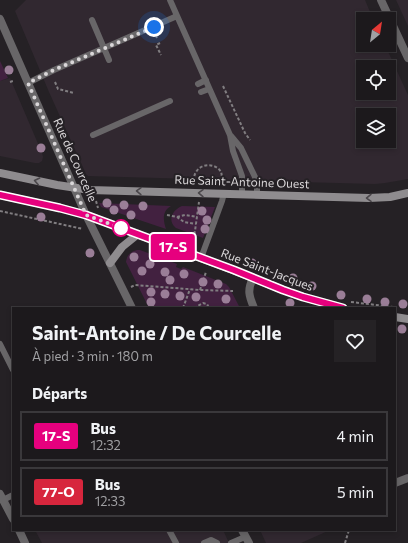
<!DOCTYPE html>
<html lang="fr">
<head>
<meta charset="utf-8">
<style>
  body { margin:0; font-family:Commissioner,sans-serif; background:#252225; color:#f1f3f6; height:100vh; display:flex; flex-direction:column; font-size:15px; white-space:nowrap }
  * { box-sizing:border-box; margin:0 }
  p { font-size:13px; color:#a0a0a3 }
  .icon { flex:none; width:22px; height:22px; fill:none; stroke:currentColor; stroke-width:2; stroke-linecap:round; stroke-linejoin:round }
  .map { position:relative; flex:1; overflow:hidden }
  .details { position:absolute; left:12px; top:307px; width:384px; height:224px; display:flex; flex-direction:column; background:#1c191c; border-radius:0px; box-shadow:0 2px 6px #0003,0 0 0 1px #3a383b }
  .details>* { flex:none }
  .badge { padding:0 8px; border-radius:3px; font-size:14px; line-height:26px }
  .needle { width:26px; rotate:30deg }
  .fabs { position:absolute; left:356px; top:12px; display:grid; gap:8px }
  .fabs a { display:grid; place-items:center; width:40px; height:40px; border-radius:0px; background:#1c191c; box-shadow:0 2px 6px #0003,0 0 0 1px #3a383b; font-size:20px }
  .you { position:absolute; width:20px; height:20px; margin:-10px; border:3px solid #fff; border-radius:50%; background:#1a73e8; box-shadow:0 0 0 6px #1a73e833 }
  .map>.badge { position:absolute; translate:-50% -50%; box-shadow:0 0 0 2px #fff }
  h2 { padding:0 20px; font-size:15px; line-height:36px }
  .round { display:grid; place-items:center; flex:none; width:42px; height:42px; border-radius:0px; background:#252225 }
  .headline { display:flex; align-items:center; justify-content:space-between; height:68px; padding:0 20px }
  h1 { font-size:19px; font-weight:700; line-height:30px }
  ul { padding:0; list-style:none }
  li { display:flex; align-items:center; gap:12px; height:50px; margin:0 8px 6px; padding:0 12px; border:2px solid #3a383b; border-radius:0px }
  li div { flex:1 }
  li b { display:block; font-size:15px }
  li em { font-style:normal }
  li .badge { min-width:44px; font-weight:700; text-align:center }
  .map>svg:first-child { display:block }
</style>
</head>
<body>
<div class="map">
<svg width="408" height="543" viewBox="0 0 408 543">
  <rect width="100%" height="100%" fill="#252125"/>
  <path fill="#312830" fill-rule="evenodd" d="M26 0H365L373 19H363V45H385L408 95V179L385 183 375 184 88 176 86 174 49 92 15 11ZM363 67H389V93H363ZM363 115H389V141H363Z
    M396 0H408V26Z
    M10 78 42 153 43 157 42 161 39 163H35L0 156V81Z
    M35 530H223L229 543H42Z
    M260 530H330L301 543H266Z"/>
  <path fill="#422140" d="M0 61 8 78 0 81Z
    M99 203 171 206C162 211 163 220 166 229L101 207Z
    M182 206 215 207 203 238 176 228C167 221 172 210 182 206Z
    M137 250H140L177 264 176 267 181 269 183 267 226 284 229 287 240 308H149L126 262C127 255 130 252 137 250Z"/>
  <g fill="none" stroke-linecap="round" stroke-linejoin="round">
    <path stroke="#817e81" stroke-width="2" stroke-dasharray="3 2" stroke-linecap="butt" d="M156 36 157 38
      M160 43 156 45 161 55
      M10 82 13 81
      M55 82 58 89 74 93
      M223 86 245 133 250 140
      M194 181C194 178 194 175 196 172 201 163 216 163 221 172 222 175 222 179 222 182
      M96 201 98 208
      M0 211 83 229
      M167 215 177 217 184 222 196 224
      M177 217 185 215 197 217
      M192 244 195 231 199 202
      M131 287 135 285 200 290 233 291
      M200 290 206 272
      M351 302 393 307
      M183 308 190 289
      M194 308 203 303 207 304 209 308
      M345 543 349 530"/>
    <path stroke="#686668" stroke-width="6" d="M170 0 230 135 233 151 242 176V194
      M92 20 109 60
      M28 83 54 70 177 16
      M198 84 206 80
      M201 92 209 89
      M93 135 170 101
      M231 136 241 148 255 177 257 183V194
      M201 258 222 201 224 193
      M0 344 13 370
      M3 500 13 495
      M169 530 176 543
      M204 543 211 540 217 543
      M231 543 245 537"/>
    <path stroke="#686668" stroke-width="8" d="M381 0 408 58
      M0 19 86 215 132 308
      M253 278C247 290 249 296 254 308
      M395 483 408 478
      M0 494 13 519
      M19 530 25 543
      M242 530 249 543"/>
    <path stroke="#8f8c8f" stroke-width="8" d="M0 173 57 185 90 190 369 198 390 197 408 193
      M0 195 60 208 86 215 233 270 283 290 303 297 343 308
      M110 263 122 247 138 234
      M395 317 408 319"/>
  </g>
  <g fill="#9a7e97">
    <circle cx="9" cy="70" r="4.5"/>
    <circle cx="41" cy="148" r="4.5"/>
    <circle cx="107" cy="203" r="4.5"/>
    <circle cx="124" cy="205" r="4.5"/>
    <circle cx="143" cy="206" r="4.5"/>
    <circle cx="114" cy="210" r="4.5"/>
    <circle cx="202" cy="211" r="4.5"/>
    <circle cx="131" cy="215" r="4.5"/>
    <circle cx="41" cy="217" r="4.5"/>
    <circle cx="207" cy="220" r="4.5"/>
    <circle cx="205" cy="229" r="4.5"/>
    <circle cx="90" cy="253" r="4.5"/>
    <circle cx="134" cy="257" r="4.5"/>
    <circle cx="252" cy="263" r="4.5"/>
    <circle cx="150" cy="264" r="4.5"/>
    <circle cx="142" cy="271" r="4.5"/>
    <circle cx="165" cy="272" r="4.5"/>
    <circle cx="184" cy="274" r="4.5"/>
    <circle cx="293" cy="278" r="4.5"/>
    <circle cx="170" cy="280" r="4.5"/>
    <circle cx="203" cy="282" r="4.5"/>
    <circle cx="218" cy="284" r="4.5"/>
    <circle cx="312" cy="286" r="4.5"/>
    <circle cx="151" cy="292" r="4.5"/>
    <circle cx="165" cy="294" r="4.5"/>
    <circle cx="341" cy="295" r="4.5"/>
    <circle cx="180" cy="296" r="4.5"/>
    <circle cx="196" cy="297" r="4.5"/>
    <circle cx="226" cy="299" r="4.5"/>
    <circle cx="367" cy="299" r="4.5"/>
    <circle cx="151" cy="302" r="4.5"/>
    <circle cx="385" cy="302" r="4.5"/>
    <circle cx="290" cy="303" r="4.5"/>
    <circle cx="403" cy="304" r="4.5"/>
    <circle cx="402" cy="329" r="4.5"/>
  </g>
  <defs><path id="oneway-chevron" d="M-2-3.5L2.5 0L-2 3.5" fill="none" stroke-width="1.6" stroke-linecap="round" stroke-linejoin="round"/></defs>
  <g stroke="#4a464a">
    <use href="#oneway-chevron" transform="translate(37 181) rotate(-168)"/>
    <use href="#oneway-chevron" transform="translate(139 191) rotate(-178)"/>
    <use href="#oneway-chevron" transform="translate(201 193) rotate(-179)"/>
    <use href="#oneway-chevron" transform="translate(369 198) rotate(179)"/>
  </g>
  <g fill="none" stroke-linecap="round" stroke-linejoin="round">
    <defs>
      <path id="line" d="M0 195 60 208 86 215 234 270 283 290 303 297 343 308"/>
    </defs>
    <use href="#line" stroke="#fff" stroke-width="9"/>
    <use href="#line" stroke="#e6007e" stroke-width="6"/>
    <path stroke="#dad7d9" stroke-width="4" stroke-dasharray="0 7.2" d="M121 228 86 215 28 83 54 70 154 27"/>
  </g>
  <circle fill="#fff" stroke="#e6007e" stroke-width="2" cx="121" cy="228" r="8"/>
  <g text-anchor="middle" stroke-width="4" stroke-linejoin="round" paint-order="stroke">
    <g font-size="12" fill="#dad7d9" stroke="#252125">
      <text transform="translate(75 160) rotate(66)" y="4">Rue de Courcelle</text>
      <text transform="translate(242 182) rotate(2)" y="4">Rue Saint-Antoine Ouest</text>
      <text transform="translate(267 270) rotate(21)" y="4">Rue Saint-Jacques</text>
    </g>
  </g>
</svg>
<div class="fabs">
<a><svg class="needle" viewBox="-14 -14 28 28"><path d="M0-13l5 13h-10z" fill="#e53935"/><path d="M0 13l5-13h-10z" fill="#a0a0a3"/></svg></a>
<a><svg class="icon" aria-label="locate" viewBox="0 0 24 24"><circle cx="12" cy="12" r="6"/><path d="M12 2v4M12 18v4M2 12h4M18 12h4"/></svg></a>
<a><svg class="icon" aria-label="layers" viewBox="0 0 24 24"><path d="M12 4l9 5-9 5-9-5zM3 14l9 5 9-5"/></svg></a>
</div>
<div class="you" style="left:154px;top:27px"></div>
<b class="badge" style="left:173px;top:247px;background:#e6007e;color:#fff">17-S</b>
<section class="details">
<div class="headline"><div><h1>Saint-Antoine / De Courcelle</h1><p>À pied · 3 min · 180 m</p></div><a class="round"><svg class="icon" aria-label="heart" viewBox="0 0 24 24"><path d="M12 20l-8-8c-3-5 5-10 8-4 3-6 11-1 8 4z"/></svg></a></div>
<h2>Départs</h2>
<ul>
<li><span class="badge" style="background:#e6007e;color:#fff">17-S</span><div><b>Bus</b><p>12:32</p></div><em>4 min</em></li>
<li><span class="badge" style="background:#d7263d;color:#fff">77-O</span><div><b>Bus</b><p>12:33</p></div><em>5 min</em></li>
</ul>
</section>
</div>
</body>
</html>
